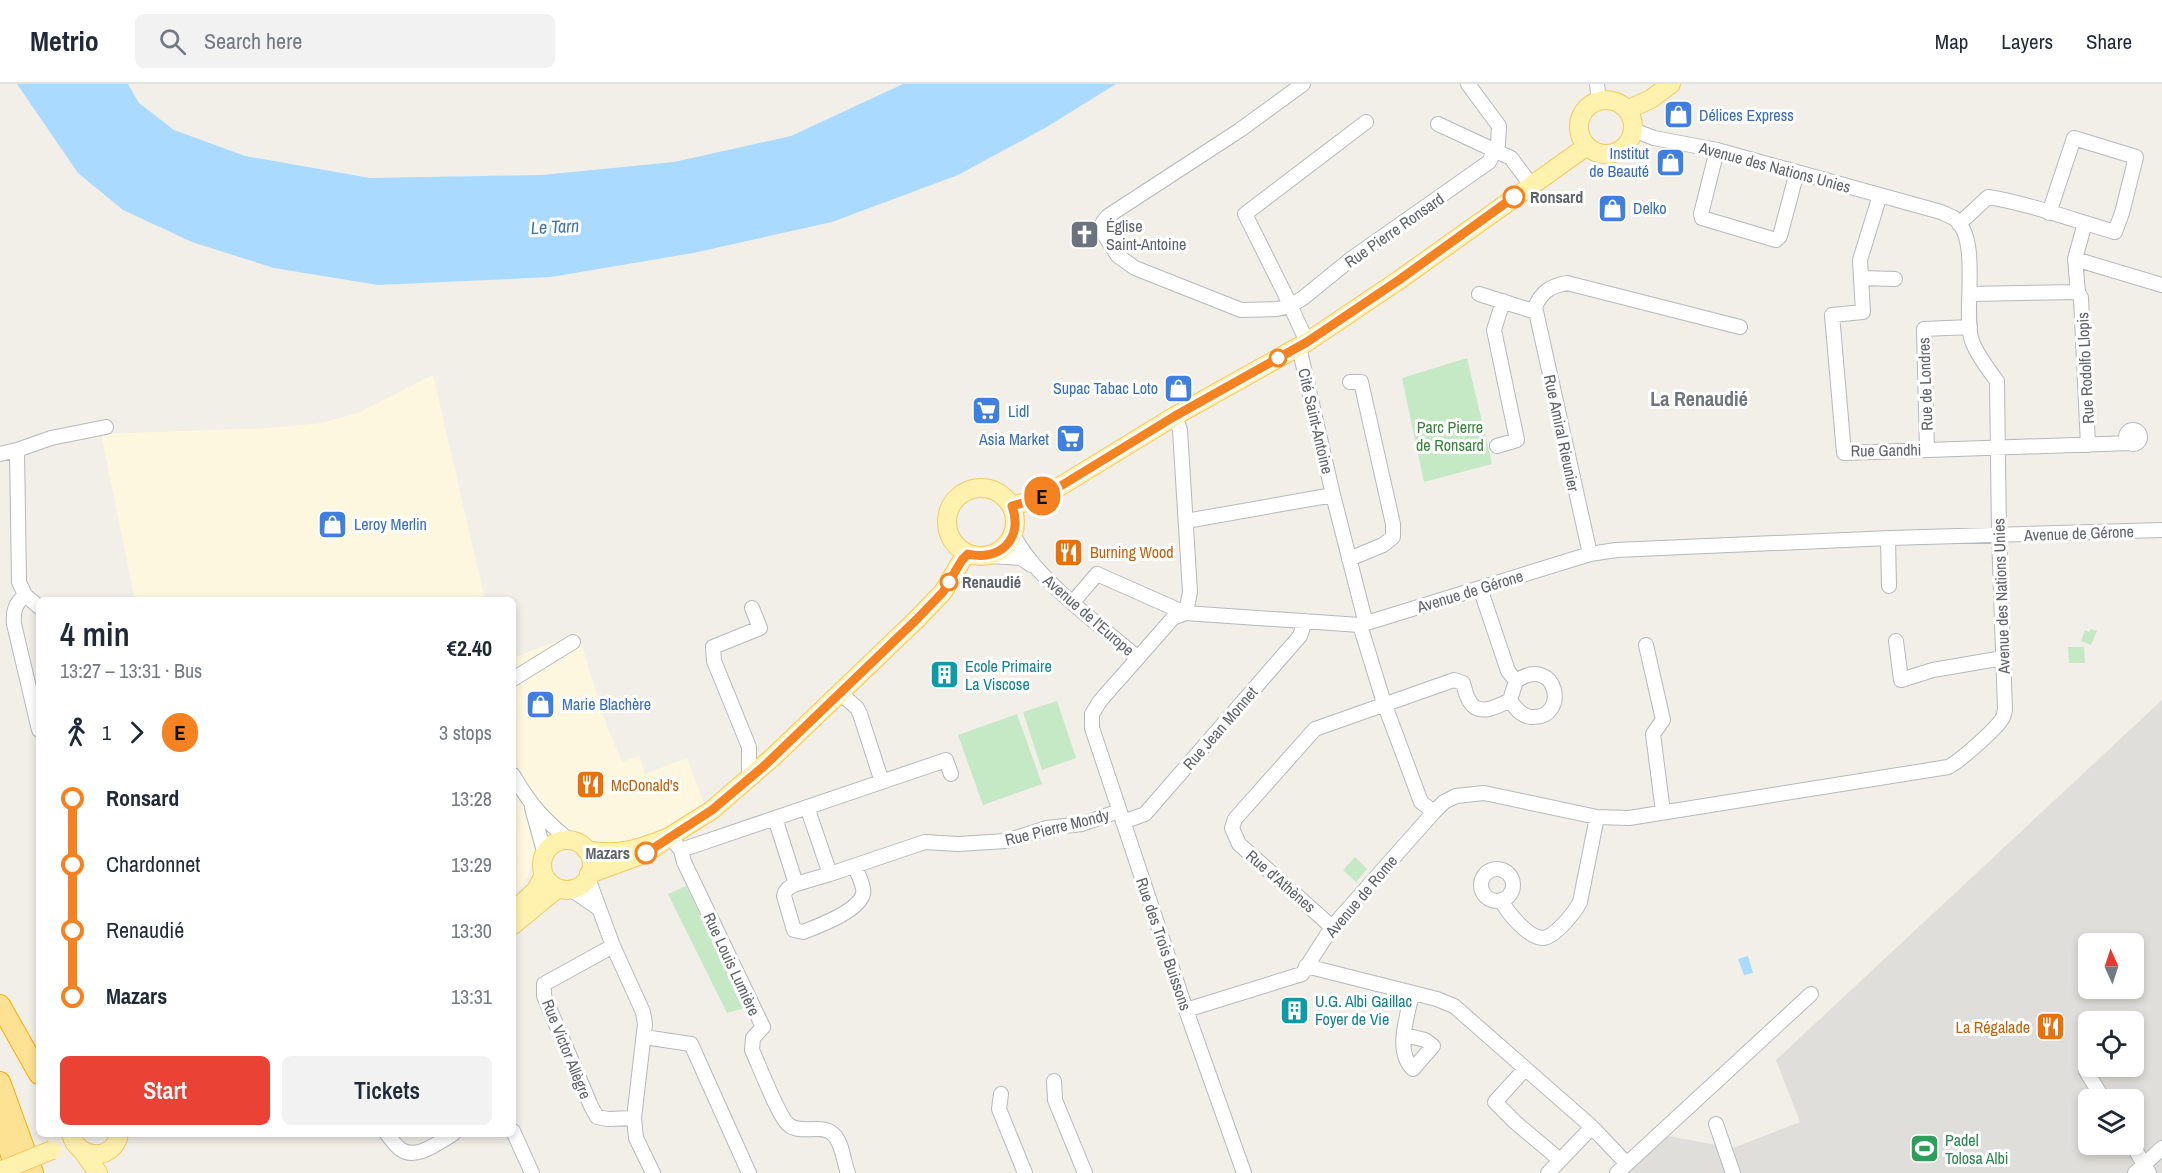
<!DOCTYPE html>
<html lang="en">
<head>
<meta charset="utf-8">
<style>
  body { margin:0; font-family:"Archivo Narrow",sans-serif; background:#f2f2f3; color:#1f2937; height:100vh; display:flex; flex-direction:column; font-size:22px; white-space:nowrap }
  * { box-sizing:border-box; margin:0 }
  p { font-size:20px; color:#747a83 }
  .icon { flex:none; width:33px; height:33px; fill:none; stroke:currentColor; stroke-width:2; stroke-linecap:round; stroke-linejoin:round }
  .map { position:relative; flex:1; overflow:hidden }
  .panel { position:absolute; left:36px; top:513px; width:480px; height:540px; display:flex; flex-direction:column; background:#fff; border-radius:9px; box-shadow:0 3px 9px #0003 }
  .panel>* { flex:none }
  .badge { padding:0 12px; border-radius:20px; font-size:21px; line-height:39px }
  .needle { width:39px; rotate:357deg }
  .buttons { position:absolute; left:2078px; top:849px; display:grid; gap:12px }
  .buttons a { display:grid; place-items:center; width:66px; height:66px; border-radius:9px; background:#fff; box-shadow:0 3px 9px #0003; font-size:30px }
  .map>.badge { position:absolute; translate:-50% -50%; box-shadow:0 0 0 3px #fff }
  .legs { display:flex; align-items:center; gap:9px; height:66px; padding:0 24px; font-size:20px }
  .legs p { margin-inline-start:auto }
  .summary { display:flex; align-items:center; justify-content:space-between; height:102px; padding:0 24px }
  h1 { font-size:33px; font-weight:600; line-height:45px }
  .cta { display:flex; gap:12px; margin-top:auto; padding:12px 24px }
  .cta a { flex:1; height:69px; border-radius:9px; background:#ea4335; color:#fff; font-size:24px; font-weight:600; line-height:69px; text-align:center }
  .cta a+a { background:#f2f2f3; color:#1f2937 }
  ul { padding:0 24px; list-style:none }
  li { display:flex; align-items:center; gap:21px; height:66px; font-size:22px }
  li i { display:grid; place-items:center; width:9px; height:100%; margin:0 8px; background:currentColor }
  li i::after { content:''; width:15px; height:15px; margin:-8px; border:4px solid; border-radius:50%; background:#fff }
  li p { margin-inline-start:auto }
  li:first-child i { background:linear-gradient(#0000 50%,currentColor 0) }
  li:last-child i { background:linear-gradient(currentColor 50%,#0000 0) }
  header { display:flex; align-items:center; gap:36px; box-sizing:border-box; height:84px; padding:0 30px; background:#fff; border-bottom:2px solid #e0e1e3 }
  header strong { font-size:28px }
  nav { display:flex; gap:33px; margin-inline-start:auto; font-size:21px }
  .search { width:420px; height:54px; background:#f2f2f3; display:flex; align-items:center; gap:15px; box-sizing:border-box; padding:0 21px; border-radius:9px; color:#747a83; font-size:22px }
  .map>svg:first-child { display:block }
</style>
</head>
<body>
<header>
<strong>Metrio</strong>
<div class="search"><svg class="icon" aria-label="search" viewBox="0 0 24 24"><circle cx="10" cy="10" r="6"/><path d="M15 15l6 6"/></svg>Search here</div>
<nav><a>Map</a><a>Layers</a><a>Share</a></nav>
</header>
<div class="map">
<svg width="2162" height="1089" viewBox="0 0 2162 1089">
  <rect width="100%" height="100%" fill="#f1efe8"/>
  <path fill="#fef7e0" d="M433 291 485 516H135L101 350 271 344 322 339 358 329Z
    M578 549 605 637 622 678 639 672 645 690 687 674 704 720 651 752 615 762 594 759 585 752 562 743 536 762 528 793 513 813V574Z"/>
  <path fill="#e0deda" fill-rule="evenodd" d="M2162 616V1089H1608L1652 1049 1733 1064 1800 1038 1776 976ZM2088 860H2133V904H2088ZM2088 938H2133V982H2088ZM2088 1016H2133V1060H2088Z"/>
  <path fill="#c5e8c5" d="M1467 274 1492 380 1424 398 1402 294Z
    M2091 545 2097 547 2091 561 2081 557 2085 546 2089 548Z
    M2068 563H2084L2085 579H2069Z
    M1057 617 1076 674 1042 686 1023 628Z
    M1017 630 1042 700 983 721 958 651Z
    M1355 773 1367 785 1356 798 1343 786Z
    M686 802 745 924 727 929 668 810Z"/>
  <path fill="#aadaff" d="M17 0H128L139 19 174 46 245 72 370 94 542 91 674 78 791 52 903 0H1116L1045 44 958 91 832 138 693 169 551 193 378 201 274 184 192 158 123 126 78 89Z
    M1748 872 1753 889 1744 891 1738 875Z"/>
  <g fill="none" stroke-linecap="round" stroke-linejoin="round">
    <defs>
      <path id="minor" d="M1303 0 1240 46 1108 132 1103 138 1105 152 1118 172 1135 184 1241 226 1277 225 1290 222 1303 214 1351 175 1489 78 1498 60 1499 42 1468 0
        M1597 0 1599 17
        M1438 40 1511 74 1531 101
        M1717 66 1701 130 1702 134 1776 156 1780 152 1797 88
        M1880 111 1860 176 1863 228 1832 231 1844 369 2130 359
        M1959 140 1988 113C2031 120 2073 136 2115 148L2122 129 2136 73 2074 54 2049 129
        M2075 175 2162 201
        M1861 194 1895 195
        M2078 208 2075 175 2085 139
        M1479 210 1536 228
        M1970 210 2078 208 2081 214 2088 361
        M1307 258 1284 208 1245 130 1366 38
        M1299 263 1333 411 1366 540
        M1175 332 1180 346 1190 508 1186 529
        M2126 353a7 7 0 1 1 14 0a7 7 0 1 1-14 0Z
        M1497 362 1517 356 1494 246 1503 217
        M17 366 51 354 106 343
        M1927 366 1924 245 1970 243
        M0 370 17 366 19 498 25 511 39 523
        M1186 437 1333 411
        M1013 450C1034 494 1100 541 1138 574
        M1888 455 1889 502
        M1590 470 1535 223C1542 207 1551 202 1567 199L1740 243
        M988 472 1021 474 1031 481
        M1349 475 1383 461 1393 453V440L1361 298H1350
        M25 511C15 520 13 527 14 540L39 646
        M1073 518 1097 490 1185 529 1360 541 1590 470 1616 466 1890 454 2162 446
        M752 524 760 544 713 563 714 577 749 663V687L753 693
        M1185 529 1173 534 1100 617 1092 630V644L1186 926 1244 1089
        M1360 541 1384 619 1421 718 1434 728
        M1896 557 1901 596 1933 586 2003 574
        M1646 561 1663 636 1653 650 1663 728
        M513 595 573 558
        M840 609 857 624 860 630 882 698
        M1510 616C1515 624 1521 632 1531 633 1570 636 1558 569 1516 597
        M513 691C530 720 543 735 569 756
        M807 723 830 790 925 758 958 760 1006 757 1047 744 1082 740 1119 727
        M532 724 545 771
        M775 734 796 800C790 803 785 805 784 812L794 846 803 848C818 842 858 828 863 810 865 803 857 789 855 782
        M1123 738 1145 730 1300 552 1305 537
        M675 759 681 766 946 676 951 690
        M681 766 684 778 763 943 753 954 752 966C759 981 779 1034 789 1041 801 1051 822 1039 833 1050 843 1059 843 1077 848 1089
        M1481 801a16 16 0 1 1 32 0a16 16 0 1 1-32 0Z
        M588 794 613 862 643 928 645 940 634 1034 636 1054 653 1089
        M796 800 830 790
        M572 806 598 824
        M1501 816C1507 828 1528 854 1543 854 1555 853 1575 828 1580 818L1597 733
        M1332 843 1239 760 1232 744 1235 735 1315 645 1454 596 1463 599C1465 605 1466 613 1470 618 1479 633 1499 622 1510 616L1516 597 1508 587 1480 504
        M613 862 544 900V912L591 1022 597 1033 608 1035 634 1034
        M1306 882 1437 915 1454 922 1592 1043 1627 1080
        M1186 926 1302 890 1332 843 1434 728 1444 718 1456 712 1484 709 1597 733 1629 734 1948 683C1959 678 1996 645 2002 635 2004 632 2004 629 2005 626L1999 451 1997 297C1988 285 1977 271 1972 257 1962 227 1982 155 1954 134 1950 132 1945 130 1941 128L1717 66 1654 54 1633 46
        M1405 951 1425 956 1433 962 1413 985C1394 967 1408 931 1412 909
        M644 953 691 960 749 1089
        M1525 985 1495 1018 1515 1038 1560 1076
        M2086 987 2104 1016
        M1054 997 1055 1016 1085 1089
        M1001 1010 999 1025 1025 1089
        M1716 1040 1733 1089
        M513 1047 532 1089
        M387 1050C391 1055 395 1061 400 1065 416 1077 439 1058 453 1050
        M2132 1060 2149 1089
        M1548 1089 1592 1043
        M1617 1089 1811 910
        M2135 1089 2162 1064"/>
      <path id="major" d="M1579 43a27 27 0 1 1 54 0a27 27 0 1 1-54 0Z
        M1627 26 1651 15 1671 0
        M947 438a34 34 0 1 1 68 0a34 34 0 1 1-68 0Z
        M1012 422 1026 418 1059 403 1175 332 1307 258 1399 196 1587 62
        M669 753 712 726 773 673 916 536 943 508 962 476 968 470
        M542 781a25 25 0 1 1 50 0a25 25 0 1 1-50 0Z
        M586 766C619 772 639 765 669 753L646 769 589 790
        M513 828 536 806 544 791
        M513 841 558 804
        M71 1050C77 1076 114 1078 119 1050
        M84 1069 98 1089"/>
      <path id="highway" d="M0 921 39 990
        M0 998 33 1089
        M0 1038 17 1089"/>
    </defs>
    <use href="#minor" stroke="#b5b8bc" stroke-width="16"/>
    <use href="#major" stroke="#f2c960" stroke-width="20"/>
    <use href="#highway" stroke="#f9ab00" stroke-width="22"/>
    <use href="#minor" stroke="#fff" stroke-width="14"/>
    <use href="#major" stroke="#fff2af" stroke-width="18"/>
    <use href="#highway" stroke="#fde293" stroke-width="20"/>
    <defs>
      <path id="major-bridge" d="M0 1087 52 1066"/>
    </defs>
    <use href="#major-bridge" stroke="#f2c960" stroke-width="20" stroke-linecap="butt"/>
    <use href="#major-bridge" stroke="#fff2af" stroke-width="18"/>
  </g>
  <g fill="none" stroke-linecap="round" stroke-linejoin="round">
    <defs>
      <path id="line-1" d="M646 769 712 726 763 683 916 536 943 508 962 476 968 470C1000 478 1024 454 1012 422L1026 418 1059 403 1175 332 1307 258 1399 196 1514 113"/>
    </defs>
    <use href="#line-1" stroke="#fff" stroke-width="14"/>
    <use href="#line-1" stroke="#f58220" stroke-width="9"/>
  </g>
  <defs>
    <symbol id="shop-square" viewBox="-11 -11 22 22"><rect x="-9" y="-9" width="18" height="18" rx="4" fill="#3f7fe0" stroke="#fff"/><path d="M-5-2.5h2.3a2.7 3.5 0 0 1 5.4 0H5L5.5 6h-11ZM-1.5-2.5h3a1.5 2.3 0 0 0-3 0Z" fill="#fff"/></symbol>
    <symbol id="church-square" viewBox="-11 -11 22 22"><rect x="-9" y="-9" width="18" height="18" rx="4" fill="#6b7280" stroke="#fff"/><path d="M-1.2-6h2.4v3.5h3.3v2.4h-3.3V6h-2.4V-.1h-3.3v-2.4h3.3Z" fill="#fff"/></symbol>
    <symbol id="supermarket-square" viewBox="-11 -11 22 22"><rect x="-9" y="-9" width="18" height="18" rx="4" fill="#3f7fe0" stroke="#fff"/><path d="M-6-5.5h2.5l.6 2H6L4.5 2H-2.5L-4.4-4H-6ZM-1.5 3.2a1.3 1.3 0 1 0 .1 0ZM3 3.2a1.3 1.3 0 1 0 .1 0Z" fill="#fff"/></symbol>
    <symbol id="restaurant-square" viewBox="-11 -11 22 22"><rect x="-9" y="-9" width="18" height="18" rx="4" fill="#e8710a" stroke="#fff"/><path d="M-5-6h1v4h1v-4h1v4h1v-4h1v5L-1.5 .5V6h-2V.5L-5-1ZM5-6V6H3V1.5H1.5Q1.5-4 5-6Z" fill="#fff"/></symbol>
    <symbol id="building-square" viewBox="-11 -11 22 22"><rect x="-9" y="-9" width="18" height="18" rx="4" fill="#0f9aa8" stroke="#fff"/><path d="M-4-6H4V6H1V3H-1V6H-4ZM-2.5-4.3h1.7v1.8h-1.7ZM.8-4.3h1.7v1.8H.8ZM-2.5-1h1.7V.8h-1.7ZM.8-1h1.7V.8H.8Z" fill="#fff"/></symbol>
    <symbol id="stadium-square" viewBox="-11 -11 22 22"><rect x="-9" y="-9" width="18" height="18" rx="4" fill="#2e9e5b" stroke="#fff"/><path d="M0-5a6.5 5 0 1 0 0 10a6.5 5 0 1 0 0-10ZM-3.5-1.8h7v3.6h-7Z" fill="#fff"/></symbol>
  </defs>
  <g fill-rule="evenodd">
    <use href="#shop-square" x="1662" y="14" width="33" height="33"/>
    <use href="#shop-square" x="1654" y="62" width="33" height="33"/>
    <use href="#shop-square" x="1596" y="108" width="33" height="33"/>
    <use href="#church-square" x="1068" y="134" width="33" height="33"/>
    <use href="#shop-square" x="1162" y="288" width="33" height="33"/>
    <use href="#supermarket-square" x="970" y="310" width="33" height="33"/>
    <use href="#supermarket-square" x="1054" y="338" width="33" height="33"/>
    <use href="#shop-square" x="316" y="424" width="33" height="33"/>
    <use href="#restaurant-square" x="1052" y="452" width="33" height="33"/>
    <use href="#building-square" x="928" y="574" width="33" height="33"/>
    <use href="#shop-square" x="524" y="604" width="33" height="33"/>
    <use href="#restaurant-square" x="574" y="684" width="33" height="33"/>
    <use href="#building-square" x="1278" y="910" width="33" height="33"/>
    <use href="#restaurant-square" x="2034" y="926" width="33" height="33"/>
    <use href="#stadium-square" x="1908" y="1048" width="33" height="33"/>
  </g>
  <g fill="#fff" stroke="#f58220" stroke-width="3">
    <circle cx="1514" cy="113" r="10"/>
    <circle cx="1278" cy="274" r="8"/>
    <circle cx="949" cy="498" r="8"/>
    <circle cx="646" cy="769" r="10"/>
  </g>
  <g text-anchor="middle" stroke-width="6" stroke-linejoin="round" paint-order="stroke">
    <g font-size="16" fill="#366cbe" stroke="#fff" text-anchor="start">
      <text x="1699" y="37">Délices Express</text>
      <text x="1649" y="75" text-anchor="end">Institut<tspan x="1649" dy="18">de Beauté</tspan></text>
      <text x="1633" y="130">Delko</text>
      <text x="1158" y="310" text-anchor="end">Supac Tabac Loto</text>
      <text x="1008" y="333">Lidl</text>
      <text x="1049" y="361" text-anchor="end">Asia Market</text>
      <text x="354" y="446">Leroy Merlin</text>
      <text x="562" y="626">Marie Blachère</text>
    </g>
    <g font-size="16" fill="#5f6368" stroke="#fff">
      <text transform="translate(1775 83) rotate(15)" y="6">Avenue des Nations Unies</text>
      <text transform="translate(1394 146) rotate(-35)" y="6">Rue Pierre Ronsard</text>
      <text transform="translate(2085 284) rotate(-93)" y="6">Rue Rodolfo Llopis</text>
      <text transform="translate(1925 300) rotate(-92)" y="6">Rue de Londres</text>
      <text transform="translate(1316 337) rotate(77)" y="6">Cité Saint-Antoine</text>
      <text transform="translate(1562 349) rotate(78)" y="6">Rue Amiral Rieunier</text>
      <text transform="translate(1886 366) rotate(-1)" y="6">Rue Gandhi</text>
      <text transform="translate(2079 449) rotate(-2)" y="6">Avenue de Gérone</text>
      <text transform="translate(1470 507) rotate(-17)" y="6">Avenue de Gérone</text>
      <text transform="translate(2001 512) rotate(-92)" y="6">Avenue des Nations Unies</text>
      <text transform="translate(1089 531) rotate(41)" y="6">Avenue de l'Europe</text>
      <text transform="translate(1220 644) rotate(-49)" y="6">Rue Jean Monnet</text>
      <text transform="translate(1057 743) rotate(-14)" y="6">Rue Pierre Mondy</text>
      <text transform="translate(1281 797) rotate(41)" y="6">Rue d'Athènes</text>
      <text transform="translate(1361 812) rotate(-50)" y="6">Avenue de Rome</text>
      <text transform="translate(1164 860) rotate(71)" y="6">Rue des Trois Buissons</text>
      <text transform="translate(732 880) rotate(65)" y="6">Rue Louis Lumière</text>
      <text transform="translate(567 965) rotate(68)" y="6">Rue Victor Allègre</text>
    </g>
    <g font-size="16" font-weight="bold" fill="#5f6368" stroke="#fff" text-anchor="start">
      <text x="1530" y="119">Ronsard</text>
      <text x="962" y="504">Renaudié</text>
      <text x="630" y="775" text-anchor="end">Mazars</text>
    </g>
    <g font-size="16" fill="#5b616d" stroke="#fff" text-anchor="start">
      <text x="1106" y="148">Église<tspan x="1106" dy="18">Saint-Antoine</tspan></text>
    </g>
    <g font-size="16" fill="#348238" stroke="#fff">
      <text x="1450" y="349">Parc Pierre<tspan x="1450" dy="18">de Ronsard</tspan></text>
    </g>
    <g font-size="16" fill="#c56008" stroke="#fff" text-anchor="start">
      <text x="1090" y="474">Burning Wood</text>
      <text x="611" y="707">McDonald's</text>
      <text x="2030" y="949" text-anchor="end">La Régalade</text>
    </g>
    <g font-size="16" fill="#0d838f" stroke="#fff" text-anchor="start">
      <text x="965" y="588">Ecole Primaire<tspan x="965" dy="18">La Viscose</tspan></text>
      <text x="1315" y="923">U.G. Albi Gaillac<tspan x="1315" dy="18">Foyer de Vie</tspan></text>
    </g>
    <g font-size="16" fill="#27864d" stroke="#fff" text-anchor="start">
      <text x="1945" y="1062">Padel<tspan x="1945" dy="18">Tolosa Albi</tspan></text>
    </g>
    <g font-size="18" font-style="italic" fill="#4174aa" stroke="#fff">
      <text transform="translate(555 143) rotate(-3)" y="6">Le Tarn</text>
    </g>
    <g font-size="20" font-weight="bold" fill="#70757a" stroke="#fff">
      <text x="1699" y="322">La Renaudié</text>
    </g>
  </g>
</svg>
<div class="buttons">
<a><svg class="needle" viewBox="-14 -14 28 28"><path d="M0-13l5 13h-10z" fill="#e53935"/><path d="M0 13l5-13h-10z" fill="#747a83"/></svg></a>
<a><svg class="icon" aria-label="locate" viewBox="0 0 24 24"><circle cx="12" cy="12" r="6"/><path d="M12 2v4M12 18v4M2 12h4M18 12h4"/></svg></a>
<a><svg class="icon" aria-label="layers" viewBox="0 0 24 24"><path d="M12 4l9 5-9 5-9-5zM3 14l9 5 9-5"/></svg></a>
</div>
<b class="badge" style="left:1042px;top:412px;background:#f58220;color:#111">E</b>
<section class="panel">
<div class="summary"><div><h1>4 min</h1><p>13:27 – 13:31 · Bus</p></div><b>€2.40</b></div>
<div class="legs"><svg class="icon" aria-label="walk" viewBox="0 0 24 24"><circle cx="13" cy="4" r="2"/><path d="M13 8l-2 6 4 7M11 14l-3 7M7 12l3-4h3l4 4"/></svg>1<svg class="icon" aria-label="forward" viewBox="0 0 24 24"><path d="M9 5l7 7-7 7"/></svg><b class="badge" style="background:#f58220;color:#111">E</b><p>3 stops</p></div>
<ul>
<li><i style="color:#f58220"></i><b>Ronsard</b><p>13:28</p></li>
<li><i style="color:#f58220"></i><span>Chardonnet</span><p>13:29</p></li>
<li><i style="color:#f58220"></i><span>Renaudié</span><p>13:30</p></li>
<li><i style="color:#f58220"></i><b>Mazars</b><p>13:31</p></li>
</ul>
<div class="cta"><a>Start</a><a>Tickets</a></div>
</section>
</div>
</body>
</html>
